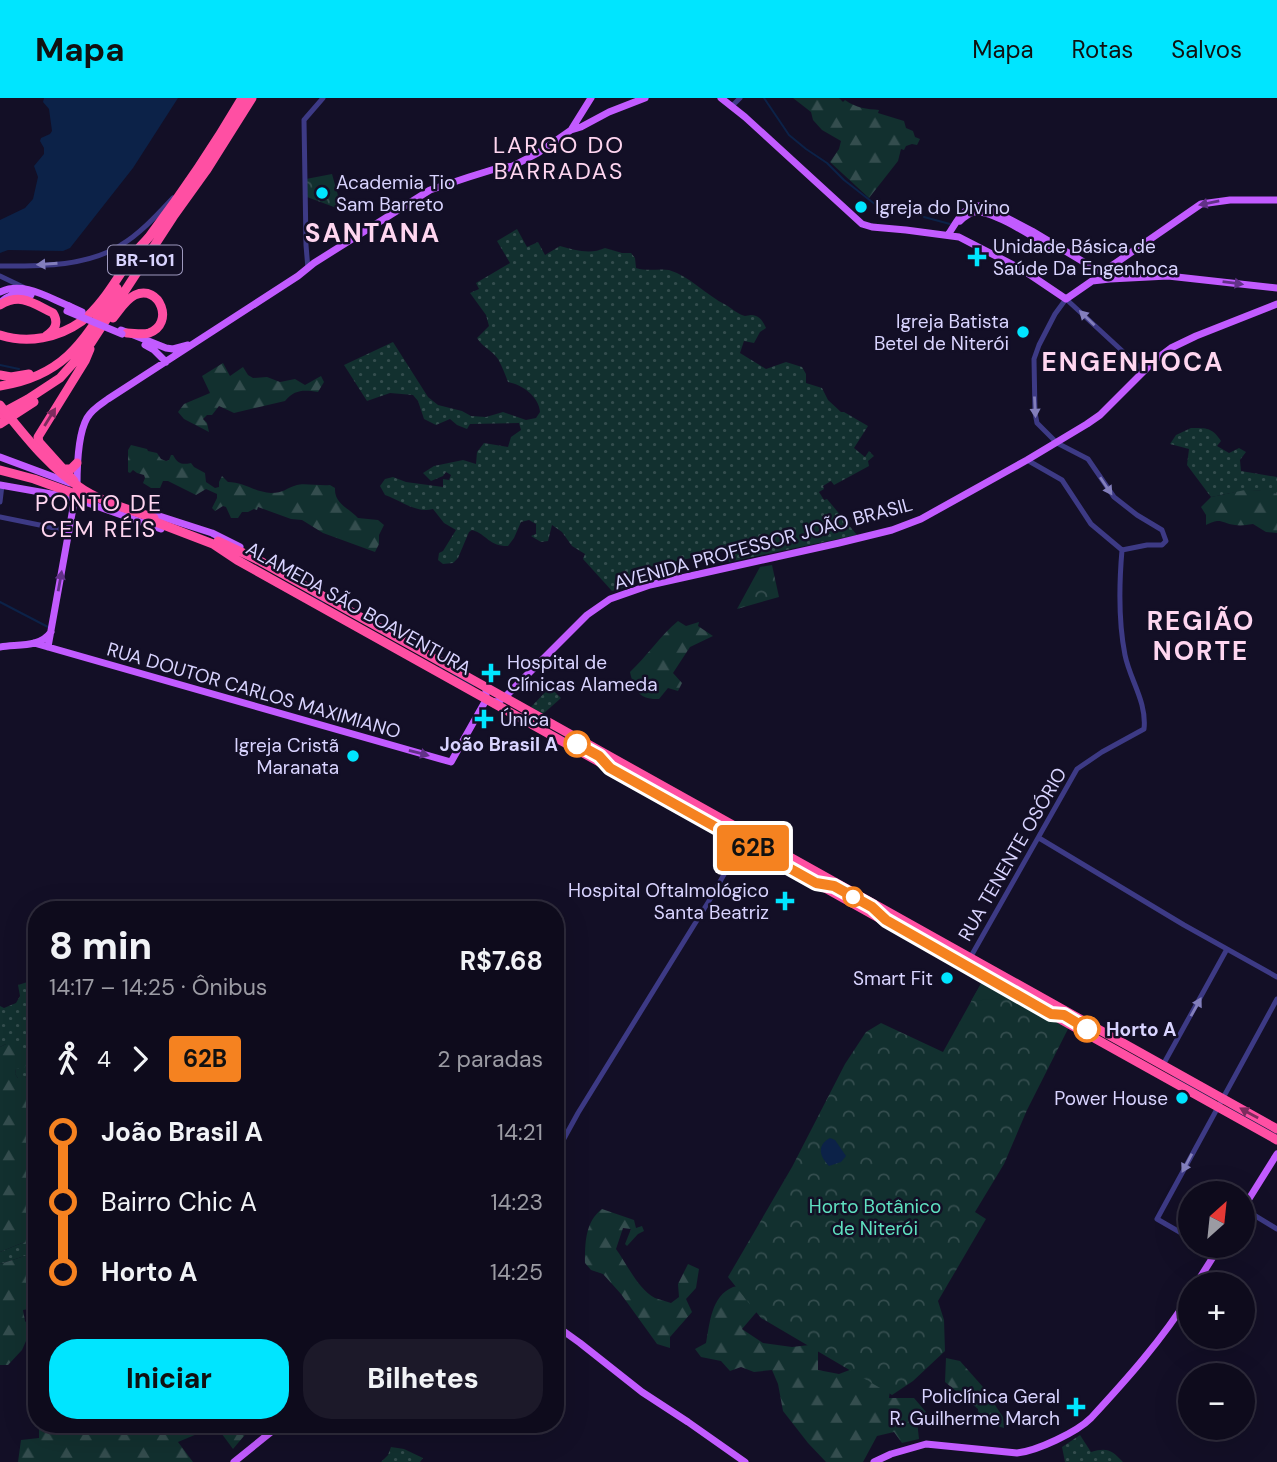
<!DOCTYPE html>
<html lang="pt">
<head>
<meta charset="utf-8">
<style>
  body { margin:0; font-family:"DM Sans",sans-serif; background:#1c1929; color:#f1f3f6; height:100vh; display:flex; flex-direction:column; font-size:26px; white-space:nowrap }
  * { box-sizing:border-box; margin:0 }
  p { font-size:23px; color:#9b9ba3 }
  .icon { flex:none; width:38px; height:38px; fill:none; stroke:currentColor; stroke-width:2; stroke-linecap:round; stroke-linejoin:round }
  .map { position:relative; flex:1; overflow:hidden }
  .details { position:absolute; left:28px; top:803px; width:536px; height:532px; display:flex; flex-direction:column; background:#0e0b1c; border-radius:28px; box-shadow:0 7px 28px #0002,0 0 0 2px #2e2b3b }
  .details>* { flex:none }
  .badge { padding:0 14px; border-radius:5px; font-size:24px; line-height:46px }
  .needle { width:46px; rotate:27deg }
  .fabs { position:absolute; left:1178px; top:1083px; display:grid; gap:14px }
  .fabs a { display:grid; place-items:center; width:77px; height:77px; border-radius:50%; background:#0e0b1c; box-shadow:0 7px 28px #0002,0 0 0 2px #2e2b3b; font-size:35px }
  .map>.badge { position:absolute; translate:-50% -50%; box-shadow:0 0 0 4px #fff }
  .legs { display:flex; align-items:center; gap:10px; height:77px; padding:0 21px; font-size:23px }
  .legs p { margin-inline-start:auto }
  .overview { display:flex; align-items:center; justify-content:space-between; height:119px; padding:0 21px }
  h1 { font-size:38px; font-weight:800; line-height:52px }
  .cta { display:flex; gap:14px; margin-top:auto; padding:14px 21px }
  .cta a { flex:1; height:80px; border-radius:28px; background:#00e5ff; color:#111; font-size:28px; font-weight:800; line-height:80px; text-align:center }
  .cta a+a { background:#1c1929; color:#f1f3f6 }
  ul { padding:0 21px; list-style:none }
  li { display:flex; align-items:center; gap:24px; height:70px; font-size:26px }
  li i { display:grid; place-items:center; width:10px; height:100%; margin:0 9px; background:currentColor }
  li i::after { content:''; width:18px; height:18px; margin:-9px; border:5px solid; border-radius:50%; background:#0e0b1c }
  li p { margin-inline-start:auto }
  li:first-child i { background:linear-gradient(#0000 50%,currentColor 0) }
  li:last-child i { background:linear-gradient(currentColor 50%,#0000 0) }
  header { display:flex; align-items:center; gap:42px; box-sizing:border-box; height:98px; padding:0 35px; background:#00e5ff; color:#111 }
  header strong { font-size:33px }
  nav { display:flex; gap:38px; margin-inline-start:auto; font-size:24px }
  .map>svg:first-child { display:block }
</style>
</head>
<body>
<header>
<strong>Mapa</strong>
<nav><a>Mapa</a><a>Rotas</a><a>Salvos</a></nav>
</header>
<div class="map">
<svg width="1277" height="1364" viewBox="0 0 1277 1364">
  <defs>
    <pattern id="grass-dots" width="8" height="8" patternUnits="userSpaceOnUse" patternTransform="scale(1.75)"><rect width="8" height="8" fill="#12302f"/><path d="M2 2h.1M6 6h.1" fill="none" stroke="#344d4e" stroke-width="1.8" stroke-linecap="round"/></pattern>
    <pattern id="forest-firs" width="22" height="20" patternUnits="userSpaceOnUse" patternTransform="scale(1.75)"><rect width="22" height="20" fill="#12302f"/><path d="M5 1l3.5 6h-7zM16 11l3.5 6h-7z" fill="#344d4e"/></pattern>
    <pattern id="park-crowns" width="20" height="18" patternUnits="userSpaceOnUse" patternTransform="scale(1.75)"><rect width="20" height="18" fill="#12302f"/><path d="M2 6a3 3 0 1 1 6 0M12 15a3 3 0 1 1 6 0" fill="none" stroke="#344d4e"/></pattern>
  </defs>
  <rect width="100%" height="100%" fill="#130f26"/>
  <path fill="url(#grass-dots)" d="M517 131 527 149 538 144 545 157 560 148C575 152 590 157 605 150L622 155H631L635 160 636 170C649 174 659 170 669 172 691 179 706 197 726 207 731 210 739 217 745 218 747 218 749 217 751 217 759 217 763 223 766 230L760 234 754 245 744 243 740 255 766 271 786 264 802 269 806 276V285L822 290 828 302 841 314H844L868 328 854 350 865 359 869 353 874 358 868 363 869 368 834 387 831 383 823 388 824 391 819 394 824 402 827 401 857 437 729 464 724 453 631 473 634 487 612 493 583 461 585 456 572 448 562 434 552 427 548 443 541 444 531 438 536 436V426L529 422 521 424 514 440 508 448C488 448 488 437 472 432L469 434 458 460 453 465 443 466 438 462 439 455 443 453 456 432 444 425 433 411C417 416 400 402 385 397L380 388 385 381 393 379 406 384 443 389V381L449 382 451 377 446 374 443 378 431 383 423 375 434 368 463 362 476 366 477 354 484 345 508 349 511 339 521 332 519 325 470 326 467 331 457 327 450 321 436 327 424 321 418 303 413 297 390 295 367 303 344 267 393 244 428 299 438 307 462 313 471 318 486 319 503 314 526 322 536 320 540 314C539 299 523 287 508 284 505 276 502 268 498 261 492 252 482 249 477 240L489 228 486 217 470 195 479 191 476 185 510 165 497 143Z
    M1191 330C1206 330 1212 329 1221 343L1217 348 1229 355 1239 350 1246 354 1240 362 1241 373 1277 379V396C1255 389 1233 395 1211 399L1187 367 1189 351 1170 346 1176 337Z
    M550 589 561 600 543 616 531 609Z
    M37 881V975L25 980H18L15 976 16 971 6 946 0 949V908L4 910 16 905 20 898 18 887Z
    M37 1141V1154L0 1166V1154L22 1145Z
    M1080 1337 1091 1354C1107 1349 1112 1352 1123 1364H1065L1062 1349Z
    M391 1349 404 1351 423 1360 420 1364H381L388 1357Z"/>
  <path fill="url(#forest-firs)" d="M793 0H839L843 4 845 2C856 10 867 11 879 12L878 15 904 23 906 30 913 33 915 39 920 41 917 47 912 46 906 48 904 52 901 51 898 63 869 100 830 64 839 51 841 43 822 32 813 22 811 14Z
    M223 265 230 278 243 269 248 277 253 280 267 279 280 284 295 281 305 287 321 278 324 284 318 294C304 292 295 291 285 303L234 315 219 308 212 317H207L203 321 207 325 209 334 184 321 178 314 184 306 210 295 202 278Z
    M131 347 147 351 148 353 157 355 161 361 166 363 169 362 171 357H173C178 366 182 367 191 365L194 369 205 375 206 384 215 390 219 389V384L222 378 228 384C243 384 255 394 271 395 284 395 286 390 297 387 303 385 321 388 330 387L335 390C334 406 349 410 358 420L378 422 384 427 379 437V446L375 454 323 435 302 422 291 421 258 409 257 412 254 411 248 414H242L238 420H231L226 409 223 408 215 413 212 410 217 400V396L206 391 196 397 168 383H163L160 390H151L143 385 145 380 144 377 137 375 133 372 130 375 128 374V352Z
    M1245 392 1269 393 1277 396V435L1266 434 1253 426C1246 427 1241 428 1235 427 1221 425 1221 419 1206 427V417L1201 409 1211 399Z
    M678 523 686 528 699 524 698 528 713 538 690 549 673 575 682 585 678 593 668 590 659 601C639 602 634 592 630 574 647 558 660 538 678 523Z
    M6 946H11L27 961V966L24 970 16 971 15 976 18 980H25L37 975V1035L28 1047 30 1054 37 1055V1141L22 1145 0 1154V949Z
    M602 1111 634 1122 636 1130 642 1128 644 1133 638 1136 627 1148 625 1146 631 1131 623 1130 616 1151C627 1166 638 1191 655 1200 660 1202 666 1203 671 1205L679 1199 678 1186 688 1166 699 1171 696 1190 686 1201 692 1214 670 1239V1250L657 1246 621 1196 603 1176 591 1172 585 1165C585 1145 585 1124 602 1111Z
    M37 1154V1206H30L28 1211 23 1212 25 1223 34 1235 26 1243 22 1252 8 1267H0V1166Z
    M756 1185 760 1210 742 1231 763 1245 792 1249 818 1246V1272L839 1276 876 1262 891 1284 889 1300H914L926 1314 917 1323 919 1341 902 1345 894 1334 877 1338 863 1364H826L808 1345 783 1313 778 1286 772 1272 754 1274 741 1269 730 1273 721 1263 701 1259 695 1251 706 1245C710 1225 711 1198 733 1189 740 1187 749 1186 756 1185Z
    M946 1260 960 1263 983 1289 1003 1319 1004 1330 979 1322 978 1311 945 1284Z
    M246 1326 249 1332 233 1351 216 1328 178 1344 193 1364H18L21 1342 39 1340V1327Z"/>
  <path fill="url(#park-crowns)" d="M332 76 342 112 307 99 306 81Z
    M772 467 779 499 737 511 760 469Z
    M983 882 1030 907 1029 911 1033 913 1037 911 1069 929 1027 1012 1004 1066 975 1114 986 1121 938 1203 944 1222 945 1253 913 1283 892 1297 761 1220 728 1179 792 1069 845 966 866 934 881 925 943 954Z"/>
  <path fill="#12302f" d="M983 882 1014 899 971 903Z"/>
  <path fill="#0c2248" d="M44 0H178L133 70 70 150 63 153 8 152 0 155V122L25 110 33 101 38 79 34 68 44 56V50L40 43 41 40 50 36 52 33 49 11 43 4Z
    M830 1040 835 1042 846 1058 841 1064 829 1068C819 1058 817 1047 830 1040Z"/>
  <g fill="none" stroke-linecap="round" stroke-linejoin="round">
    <path stroke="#0c2248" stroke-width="2" d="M764 0 789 37 806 51 827 65 844 82 876 107
      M924 119 950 126
      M0 267 19 271
      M313 498 323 504
      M0 504 48 529
      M440 569 442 571
      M453 576 473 588
      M665 695 819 781
      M973 866 1033 900
      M1174 979 1215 1002
      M1230 1010 1277 1037"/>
    <path stroke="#3d3a85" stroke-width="5" d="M732 8 740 0
      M0 168C40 168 86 169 121 147 140 136 158 116 173 100
      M308 171 306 147 304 22 323 0
      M0 178 23 189
      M1027 362 1062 382 1091 426 1122 452
      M0 404 2 387
      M0 419 69 433
      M1122 452 1147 447H1162L1166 443 1162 432 1137 417 1114 399 1088 361 1057 345 1037 325 1035 315 1034 261 1039 247 1055 216 1066 201 1144 273
      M1039 740 1184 827 1277 879
      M970 860 1077 671 1102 654 1144 631C1147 604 1130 582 1125 557 1118 522 1119 487 1122 452
      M1163 967 1227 851
      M1244 1111 1277 1131
      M1190 1140 1157 1121 1277 901
      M1204 1148 1216 1155
      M555 1227 561 1046 578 1015 712 798 742 744"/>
    <path stroke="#c25bff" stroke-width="7" d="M721 0 745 19 862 126 872 129 906 132 959 139 1023 172 1066 201 1092 183 1110 181 1168 178 1277 190
      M571 32 591 0
      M509 70 538 55 571 32 581 29 609 14 645 0
      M960 123C964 119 968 116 974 114 992 111 1038 142 1055 152
      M948 137C958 122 964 106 984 108L1032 133 1097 172
      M1097 172H1103L1110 169 1201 106 1230 102H1277
      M0 194C23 183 47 199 69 208
      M1 204C10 196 20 193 31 197
      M121 232 166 250 173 251 188 247
      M145 247 154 252 166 264
      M0 359 70 385
      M0 387 74 400 161 431
      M150 415 212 435 240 449
      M34 545 451 664 486 602V590
      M0 549C17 546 40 550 51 534
      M48 549 77 388C77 369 78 336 87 320 92 311 101 306 108 301L298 178 314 165 430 92 469 79 498 70 514 68
      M490 603 497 604 504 600 587 517 610 501 650 487 839 445 892 432 921 421 1027 362 1087 326 1100 317 1155 262 1171 250 1196 238 1277 206
      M1242 1112 1277 1056
      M1196 1186 1220 1148
      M555 1227 580 1245 642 1294 688 1324 745 1364
      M234 1364 281 1326
      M874 1364 891 1356 926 1346 1017 1355C1037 1353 1077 1334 1091 1320 1127 1281 1162 1242 1190 1197"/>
    <path stroke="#ff4fa3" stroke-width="9" d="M0 207C21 194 34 206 53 215 59 225 55 232 46 238
      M113 220C119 213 126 201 135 197 160 186 175 226 149 235 142 237 134 235 127 235
      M0 237C28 246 58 240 82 223 104 206 118 177 135 155 139 149 144 145 149 139 182 95 214 48 242 0
      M0 277 11 279 29 276
      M0 288C66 278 85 241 117 190
      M0 316 28 301 60 280 91 245 173 119 206 73 252 0
      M0 326 34 304
      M64 371H71L77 365
      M74 383 39 344 38 339 85 263 90 251
      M153 423 213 446 237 462 1277 1042
      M218 443 260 463 1277 1031"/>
    <path stroke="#c25bff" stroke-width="7" d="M69 208 82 214
      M67 213 122 236"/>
    <path stroke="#ff4fa3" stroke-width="9" d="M0 307C25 338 50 371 84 392 105 405 131 412 154 420
      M0 372 34 381 92 402"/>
  </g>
  <defs><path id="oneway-solid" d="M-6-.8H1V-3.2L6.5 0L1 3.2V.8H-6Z" transform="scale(1.75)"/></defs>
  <g fill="#623188">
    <use href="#oneway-solid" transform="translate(1209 105) rotate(168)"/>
    <use href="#oneway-solid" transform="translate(1233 185) rotate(7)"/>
    <use href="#oneway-solid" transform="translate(60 483) rotate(-80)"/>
    <use href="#oneway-solid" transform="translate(419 655) rotate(15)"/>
  </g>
  <g fill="#837fbc">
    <use href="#oneway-solid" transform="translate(47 166) rotate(176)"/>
    <use href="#oneway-solid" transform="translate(1087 220) rotate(-136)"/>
    <use href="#oneway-solid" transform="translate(1035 309) rotate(87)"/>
    <use href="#oneway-solid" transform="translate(1106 388) rotate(56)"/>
    <use href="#oneway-solid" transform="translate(1196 909) rotate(-61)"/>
    <use href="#oneway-solid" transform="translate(1187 1065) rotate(118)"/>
  </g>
  <g fill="#7d2c5e">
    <use href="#oneway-solid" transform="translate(50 319) rotate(-58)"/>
    <use href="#oneway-solid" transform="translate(1249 1015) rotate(-151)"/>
  </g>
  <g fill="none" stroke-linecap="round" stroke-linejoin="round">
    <defs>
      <path id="line-1" d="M577 646 599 658 610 670 816 785 834 788 872 809 886 822 1051 916 1064 917 1087 931"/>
    </defs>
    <use href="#line-1" stroke="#fff" stroke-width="16"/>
    <use href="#line-1" stroke="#f58220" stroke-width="10"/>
  </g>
  <g fill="#00e5ff" stroke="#130f26" stroke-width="2.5">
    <circle cx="322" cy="95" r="7"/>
    <circle cx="861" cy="109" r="7"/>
    <path d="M973.5 148.5h7v7h7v7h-7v7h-7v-7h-7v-7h7z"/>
    <circle cx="1023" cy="234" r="7"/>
    <path d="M487.5 564.5h7v7h7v7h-7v7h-7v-7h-7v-7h7z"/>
    <path d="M480.5 610.5h7v7h7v7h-7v7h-7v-7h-7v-7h7z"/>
    <circle cx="353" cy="658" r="7"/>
    <path d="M781.5 792.5h7v7h7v7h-7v7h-7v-7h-7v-7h7z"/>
    <circle cx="947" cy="880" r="7"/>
    <circle cx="1182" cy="1000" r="7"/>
    <path d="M1072.5 1298.5h7v7h7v7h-7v7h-7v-7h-7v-7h7z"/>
  </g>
  <g fill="#fff" stroke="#f58220" stroke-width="3.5">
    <circle cx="577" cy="646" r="12"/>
    <circle cx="853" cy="799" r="9"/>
    <circle cx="1087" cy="931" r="12"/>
  </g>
  <g text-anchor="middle" stroke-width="5" stroke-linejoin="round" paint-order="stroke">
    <rect fill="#130f26" stroke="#9e99be" stroke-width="2" x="108" y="147.5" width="74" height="29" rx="5"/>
    <g font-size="18" font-weight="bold" fill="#d9d4ff">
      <text x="145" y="168">BR-101</text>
    </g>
    <g font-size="19" fill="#d9d4ff" stroke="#130f26" text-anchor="end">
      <text x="336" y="91" text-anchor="start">Academia Tio<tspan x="336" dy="22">Sam Barreto</tspan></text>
      <text x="875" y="116" text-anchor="start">Igreja do Divino</text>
      <text x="993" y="155" text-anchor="start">Unidade Básica de<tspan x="993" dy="22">Saúde Da Engenhoca</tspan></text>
      <text x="1009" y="230">Igreja Batista<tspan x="1009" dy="22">Betel de Niterói</tspan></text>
      <text x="507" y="571" text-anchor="start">Hospital de<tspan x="507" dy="22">Clínicas Alameda</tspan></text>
      <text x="500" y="628" text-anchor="start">Única</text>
      <text x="339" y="654">Igreja Cristã<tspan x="339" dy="22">Maranata</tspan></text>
      <text x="769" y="799">Hospital Oftalmológico<tspan x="769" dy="22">Santa Beatriz</tspan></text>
      <text x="933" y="887">Smart Fit</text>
      <text x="1168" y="1007">Power House</text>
      <text x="1060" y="1305">Policlínica Geral<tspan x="1060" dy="22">R. Guilherme March</tspan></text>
    </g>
    <g font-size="19" fill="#d9d4ff" stroke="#130f26">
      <text transform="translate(763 445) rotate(-15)" y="7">AVENIDA PROFESSOR JOÃO BRASIL</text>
      <text transform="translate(359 510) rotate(29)" y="7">ALAMEDA SÃO BOAVENTURA</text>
      <text transform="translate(254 592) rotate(16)" y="7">RUA DOUTOR CARLOS MAXIMIANO</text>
      <text transform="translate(1012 756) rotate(-60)" y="7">RUA TENENTE OSÓRIO</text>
    </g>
    <g font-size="19" font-weight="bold" fill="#d9d4ff" stroke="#130f26" text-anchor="end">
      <text x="558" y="653">João Brasil A</text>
      <text x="1106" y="938" text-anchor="start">Horto A</text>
    </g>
    <g font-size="19" fill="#5fe0c0" stroke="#130f26">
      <text x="875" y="1115">Horto Botânico<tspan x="875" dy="22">de Niterói</tspan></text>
    </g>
    <g font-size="23" letter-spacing="2" fill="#ffd6f0" stroke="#130f26">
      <text x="559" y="55">LARGO DO<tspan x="559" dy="26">BARRADAS</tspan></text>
      <text x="99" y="413">PONTO DE<tspan x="99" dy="26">CEM RÉIS</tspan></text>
    </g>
    <g font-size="26" font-weight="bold" letter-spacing="2" fill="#ffd6f0" stroke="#130f26">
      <text x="373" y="144">SANTANA</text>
      <text x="1133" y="273">ENGENHOCA</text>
      <text x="1201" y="532">REGIÃO<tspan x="1201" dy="30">NORTE</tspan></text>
    </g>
  </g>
</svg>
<div class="fabs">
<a><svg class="needle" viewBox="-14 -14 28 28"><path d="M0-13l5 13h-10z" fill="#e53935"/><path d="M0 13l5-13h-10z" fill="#9b9ba3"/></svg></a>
<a>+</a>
<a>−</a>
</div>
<b class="badge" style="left:753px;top:750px;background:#f58220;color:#111">62B</b>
<section class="details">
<div class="overview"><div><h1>8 min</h1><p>14:17 – 14:25 · Ônibus</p></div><b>R$7.68</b></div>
<div class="legs"><svg class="icon" aria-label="walk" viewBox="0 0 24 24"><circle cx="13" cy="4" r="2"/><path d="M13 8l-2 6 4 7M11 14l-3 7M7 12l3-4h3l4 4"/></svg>4<svg class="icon" aria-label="forward" viewBox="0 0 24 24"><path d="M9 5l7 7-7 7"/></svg><b class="badge" style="background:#f58220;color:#111">62B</b><p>2 paradas</p></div>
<ul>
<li><i style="color:#f58220"></i><b>João Brasil A</b><p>14:21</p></li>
<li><i style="color:#f58220"></i><span>Bairro Chic A</span><p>14:23</p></li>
<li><i style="color:#f58220"></i><b>Horto A</b><p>14:25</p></li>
</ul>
<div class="cta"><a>Iniciar</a><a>Bilhetes</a></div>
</section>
</div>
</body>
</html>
